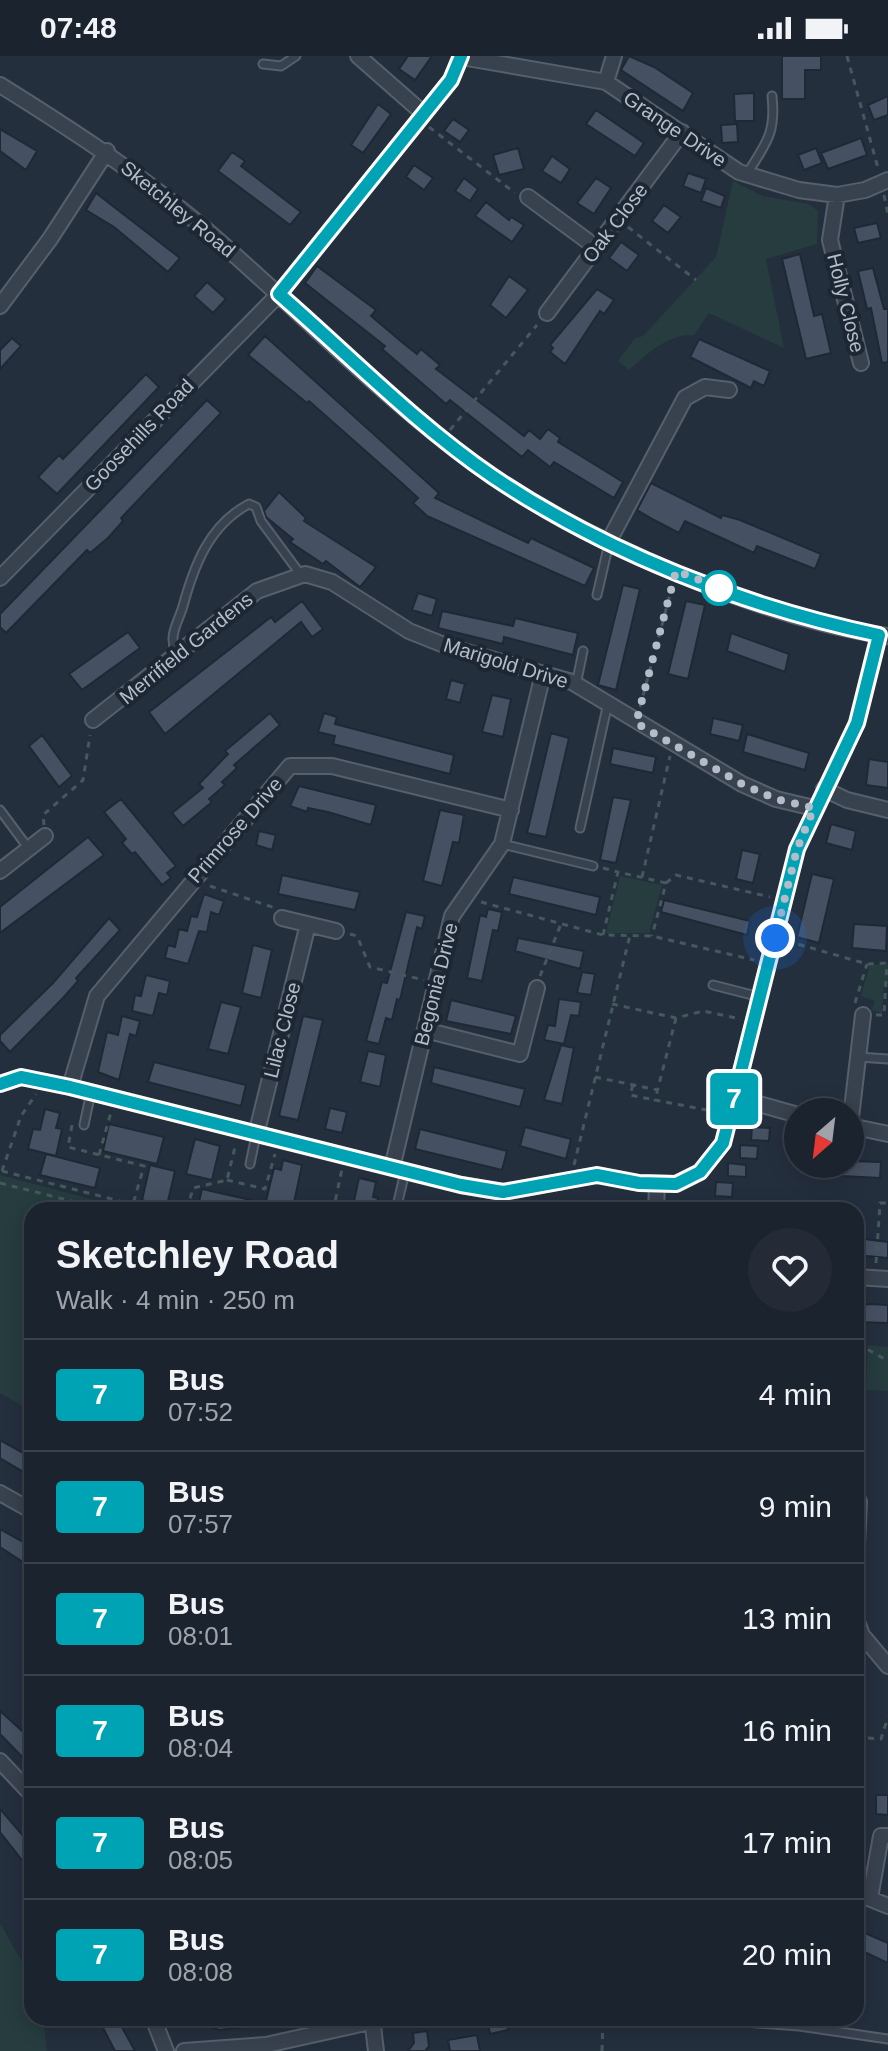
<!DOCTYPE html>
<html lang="en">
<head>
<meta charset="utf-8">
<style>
  body { margin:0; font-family:Arial,sans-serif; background:#242b36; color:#f1f3f6; height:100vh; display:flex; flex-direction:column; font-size:30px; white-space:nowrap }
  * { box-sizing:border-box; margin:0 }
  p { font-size:26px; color:#a0a4aa }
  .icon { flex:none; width:44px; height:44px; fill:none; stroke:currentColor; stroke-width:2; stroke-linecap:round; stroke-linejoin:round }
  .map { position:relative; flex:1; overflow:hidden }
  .drawer { position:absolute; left:24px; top:1146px; width:840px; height:824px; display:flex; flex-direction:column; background:#1b232e; border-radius:24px; box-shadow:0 4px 20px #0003,0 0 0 2px #39404a }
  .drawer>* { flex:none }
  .badge { padding:0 16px; border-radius:6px; font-size:28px; line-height:52px }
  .needle { width:52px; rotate:208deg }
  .tools { position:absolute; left:784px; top:1042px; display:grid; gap:16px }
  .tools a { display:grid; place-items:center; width:80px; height:80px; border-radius:50%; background:#1b232e; box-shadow:0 4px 20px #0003,0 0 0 2px #39404a; font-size:40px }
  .you { position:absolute; width:40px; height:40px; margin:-20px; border:6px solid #fff; border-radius:50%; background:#1a73e8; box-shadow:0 0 0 12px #1a73e833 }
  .map>.badge { position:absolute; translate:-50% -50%; box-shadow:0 0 0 4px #fff }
  .round { display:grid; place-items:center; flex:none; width:84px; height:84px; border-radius:42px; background:#242b36 }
  .headline { display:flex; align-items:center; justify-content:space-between; height:136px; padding:0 32px }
  h1 { font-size:38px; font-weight:700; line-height:60px }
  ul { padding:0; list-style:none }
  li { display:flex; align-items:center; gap:24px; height:112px; padding:0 32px; border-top:2px solid #39404a }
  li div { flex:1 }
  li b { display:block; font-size:30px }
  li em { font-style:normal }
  li .badge { min-width:88px; font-weight:700; text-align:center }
  .status { display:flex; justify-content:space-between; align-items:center; height:56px; padding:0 40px; background:#1b232e; direction:ltr }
  .status svg { height:22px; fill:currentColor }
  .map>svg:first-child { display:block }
</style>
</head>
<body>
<div class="status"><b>07:48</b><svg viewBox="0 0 49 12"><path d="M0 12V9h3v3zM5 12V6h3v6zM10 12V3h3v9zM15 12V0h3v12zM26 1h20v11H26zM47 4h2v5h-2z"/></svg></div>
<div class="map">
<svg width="888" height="1995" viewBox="0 0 888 1995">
  <rect width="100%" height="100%" fill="#242f3e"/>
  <path fill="#263c3f" d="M733 125 763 140 809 148 818 155 817 188 766 203 784 292 709 257 694 279C668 278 648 297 629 314L618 305 635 282 643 280 716 201Z
    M620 820 662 829 649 877H606Z
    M888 908V928L884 929 882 957 872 954 875 945 861 940 870 909Z
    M0 1119 132 1154H32V1355L0 1337Z
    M868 1289 888 1291V1335L866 1334Z
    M0 1867 32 1924V1962H43L47 1995H0Z"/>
  <path fill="#455162" stroke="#1f2835" stroke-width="2" d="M408 0H432L415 24 399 13Z
    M629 0 654 11 693 37 683 55 621 14Z
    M782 0H821V14H805V43H782Z
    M754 37V65H735L734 38Z
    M888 40V59L874 64 868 49Z
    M378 48 391 58 363 97 351 89Z
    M596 54 644 87 635 100 586 68Z
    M453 63 469 74 460 86 444 75Z
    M737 68 738 86 722 87 721 69Z
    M0 73 37 95 26 114 0 95Z
    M861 82 867 99 828 113 821 97Z
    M518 92 524 113 499 119 493 99Z
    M816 92 822 107 804 114 798 99Z
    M232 96 245 105 241 110 301 156 290 169 218 115Z
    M552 100 570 113 561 127 542 115Z
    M414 109 433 122 424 134 406 121Z
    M688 117 706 123 701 137 683 130Z
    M464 122 478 133 470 145 455 135Z
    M596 122 611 132 594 158 577 147Z
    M706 132 725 140 721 152 701 145Z
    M96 137 180 202 168 216 114 171 86 154Z
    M486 146 509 164 511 161 524 169 512 186 475 160Z
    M664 149 681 161 668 177 652 165Z
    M877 167 881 182 858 187 854 172Z
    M621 186 639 199 627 215 609 202Z
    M800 198 814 260 822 258 831 297 806 303 782 203Z
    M317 210 376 254 371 260 403 287 417 298 421 293 440 309 436 313 524 380 529 374 540 383 548 373 560 382 558 386 623 426 614 442 554 406 550 411 528 394 522 401 450 344 446 348 382 293 385 290 305 227Z
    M873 212 884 253H888V306L882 307 871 252 867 253 858 215Z
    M509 220 528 234 506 262 490 249Z
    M207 226 226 243 213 257 194 240Z
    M597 233 614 244 604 258 600 255 565 308 550 296 553 292 550 289Z
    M265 280 439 437 435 442 528 487 531 482 594 512 585 530 427 460 413 447 418 442 404 429 309 345 307 347 248 299Z
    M12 282 21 290 0 313V294Z
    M699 283 770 315 764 330 754 325 751 332 690 301Z
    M146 318 159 331 57 438 38 421 59 399 63 403Z
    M207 344 221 357 121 462 123 465 108 482 90 497 87 494 6 577 0 571V558Z
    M651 427 721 462 722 459 740 464 821 498 815 513 757 490 754 497 685 465 679 477 654 464 637 454Z
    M279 436 306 462 304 465 376 511 360 531 326 505 323 508 290 486 293 483 266 461 264 455Z
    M623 529 640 533 616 634 598 629Z
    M418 537 437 543 432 560 412 554Z
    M302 545 323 573 312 581 301 566 165 678 149 656 271 561 275 566Z
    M686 545 705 549 688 623 668 618Z
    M442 555 513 570 515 562 578 577 573 599 504 581 503 588 438 572Z
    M128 576 140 592 82 634 69 618Z
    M731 577 789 598 785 616 727 595Z
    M451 624 465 628 460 647 446 643Z
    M492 639 511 643 503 681 482 676Z
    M270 657 280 669 234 709 237 712 222 726 225 729 209 743 212 746 183 770 172 757 203 732 199 728 228 698 225 695Z
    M324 657 337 661 335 668 454 699 450 718 333 688 335 680 318 676Z
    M713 662 743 669 739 685 710 678Z
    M551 677 569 682 546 781 527 777Z
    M747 678 809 697 805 714 743 696Z
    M42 679 72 720 59 731 29 690Z
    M613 692 656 701 653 717 610 708Z
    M869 703 888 706V732L866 729Z
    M299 730 376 749 371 769 328 756 308 752 307 756 290 750Z
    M613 741 631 744 616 807 600 804Z
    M121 743 176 810 167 817 171 822 162 829 135 796 132 798 122 787 126 783 104 756Z
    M440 754 464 759 459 787 453 786 442 830 423 825Z
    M831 768 856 775 852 794 826 787Z
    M259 775 276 779 272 794 256 789Z
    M88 781 104 799 0 877V851Z
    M742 794 760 798 753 827 736 823Z
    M812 818 834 823 819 887 797 881Z
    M282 819 360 836 355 854 278 838Z
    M513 821 600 841 596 859 509 838Z
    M204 838 224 845 219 859 211 856 207 876 199 875 188 908 165 902 168 889 175 891 179 873 187 875 191 860 197 861Z
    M664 844 750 865 747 879 661 856Z
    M488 853 502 856 498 875 493 874 482 925 467 922 480 859 486 861Z
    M406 856 425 860 422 873 417 871 400 944 397 943 392 964 386 962 379 988 366 985 382 926 387 927Z
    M109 862 120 874 76 922 78 925 63 942 10 996 0 985V979L53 927Z
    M854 868 887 870 886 895 852 892Z
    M518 882 584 895 580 913 515 895Z
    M253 889 272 894 261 942 242 937Z
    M582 916 595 918 591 939 577 937Z
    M146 919 170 925 167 939 159 937 153 960 132 955 135 939 141 940Z
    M559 943 581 946 579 960 571 959 564 988 544 984 548 969 555 970Z
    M451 944 516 960 511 978 446 965Z
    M221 946 241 951 228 998 208 993Z
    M122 960 140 965 136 980 130 978 119 1024 98 1016 107 976 118 979Z
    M303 960 323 964 298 1064 279 1060Z
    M561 989 574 992 562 1048 544 1044Z
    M368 995 386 999 380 1031 360 1026Z
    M154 1006 246 1029 241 1050 148 1026Z
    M434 1011 525 1033 520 1051 431 1027Z
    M330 1052 347 1056 342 1077 325 1073Z
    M45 1053 60 1057 56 1072 62 1073 56 1100 28 1093 33 1073 40 1074Z
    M109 1068 164 1081 157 1108 103 1095Z
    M525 1071 571 1083 566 1103 520 1090Z
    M752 1071 770 1072 769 1085 751 1084Z
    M420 1073 507 1095 502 1114 415 1093Z
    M195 1083 220 1090 212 1124 186 1118Z
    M740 1089 758 1090 757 1103 740 1102Z
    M46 1098 100 1112 95 1132 40 1119Z
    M283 1104 302 1109 293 1151 266 1145 274 1112 281 1114Z
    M850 1105 881 1106 880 1122 842 1120 843 1108H850Z
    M728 1107 746 1109V1121L728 1120Z
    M150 1109 175 1115 166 1154 147 1151 148 1146 142 1144Z
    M359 1122 376 1126 373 1141 378 1142 375 1154H352Z
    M716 1126 733 1127 732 1141 715 1140Z
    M202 1133 272 1149 271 1154H197Z
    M856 1182 888 1186V1202L856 1199Z
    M869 1248 888 1249V1267L856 1266V1250Z
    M0 1384 32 1402V1421L0 1402Z
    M0 1473 32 1491V1512L0 1491Z
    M0 1655 32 1684V1711L0 1678Z
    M876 1739H888V1759L876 1758Z
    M0 1753 32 1790V1817L0 1776Z
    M856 1873 888 1887V1907L856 1892Z
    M98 1962H117L135 1995H115Z
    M190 1962H255V1970L219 1974Z
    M487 1962H506L508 1974 490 1978Z
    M427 1975 429 1990 425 1995H408L414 1987 413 1977Z
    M477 1979 480 1995H450L448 1984Z"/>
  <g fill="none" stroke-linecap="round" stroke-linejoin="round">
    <defs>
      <path id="service" d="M263 8 281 10 296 0
        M747 118C766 87 776 78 772 40
        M597 539 609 487
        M176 597C168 579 178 567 183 550 194 510 209 469 249 448L256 451 261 465 301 519
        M576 629 583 595
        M0 754 29 793
        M580 772 608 647
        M502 788 593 810
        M713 929 760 941
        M858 1001 888 1003
        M84 1069 91 1036
        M250 1108 256 1079
        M396 1154 405 1116
        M691 1962 799 1970 888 1983"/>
      <path id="minor" d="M358 0 424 58
        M461 1 606 26 739 116 799 134 837 139 865 134 888 124
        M606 26 614 0
        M0 29C69 72 135 115 198 167 296 250 386 347 492 420 590 487 770 565 888 580
        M837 139 830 184 861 307
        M528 141 597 192
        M0 250 50 183 107 95
        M547 257 682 76
        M609 485 685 342 705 331 729 334
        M0 522 279 238 451 24 461 0
        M93 664 257 535 305 518 332 526 409 575 449 591 572 626 742 728 776 743 814 752
        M824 733 847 744 888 754
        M0 815 45 780
        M282 862 336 875
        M425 974 520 998 537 932
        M0 1028 21 1021 70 1031 461 1129 503 1136 597 1119 639 1127 676 1128 700 1116 723 1087 797 793 857 667 879 579
        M70 1031 97 940 290 710H332L511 754
        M734 1041 798 1059
        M850 1070 863 959
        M850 1070 888 1078
        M256 1079 308 868
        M392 1112 452 860 502 788 543 618
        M499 1154 503 1136
        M656 1154 657 1129
        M856 1221 888 1223
        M0 1437 32 1455
        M856 1439 859 1446 856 1513
        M856 1563 862 1579 888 1610
        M0 1705 32 1739
        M856 1837 888 1850
        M870 1842 881 1780H888
        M153 1962 166 1995
        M372 1962 376 1995
        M184 1995 266 1989 388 1962"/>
    </defs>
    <use href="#service" stroke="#565f6c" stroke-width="11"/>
    <use href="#minor" stroke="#565f6c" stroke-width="18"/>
    <path stroke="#44595c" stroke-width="3" stroke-dasharray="6 6" stroke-linecap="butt" d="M847 0 878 112
      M429 71 515 137
      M884 139 888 159
      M628 171 696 224
      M450 374 537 269
      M640 651 672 531
      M44 769 43 759 83 724 90 679
      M603 812 618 816
      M642 821 670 700
      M666 827 676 819 770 841
      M210 830 275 852
      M481 846 603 879 652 880 754 904
      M350 878 357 880 370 911 424 924
      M603 879 618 816 666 827 652 880
      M787 885 867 908 888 907
      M540 920 561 868
      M855 947 867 908
      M612 948 676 962 703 955 741 963
      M876 959H884L887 907
      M676 962 655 1044 717 1056
      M595 1021 658 1034
      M633 1029 630 1039 655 1044
      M72 1069 68 1091 144 1110 133 1148
      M99 1099 111 1056
      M574 1109 630 879
      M2 1115 155 1154
      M2 1115 21 1060 36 1038
      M227 1124 265 1133 275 1098
      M0 1127 107 1154
      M187 1154 193 1132 227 1124 236 1087
      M341 1154 335 1146 342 1113
      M876 1207 880 1147H888
      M856 1292 867 1293 888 1305
      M856 1681 881 1683 888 1661
      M602 1995 603 1962"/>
    <use href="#service" stroke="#38414e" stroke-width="7"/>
    <use href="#minor" stroke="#38414e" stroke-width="14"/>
  </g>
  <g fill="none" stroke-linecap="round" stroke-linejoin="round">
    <defs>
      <path id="line" d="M0 1028 21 1021 70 1031 461 1129 503 1136 597 1119 639 1127 676 1128 700 1116 723 1087 797 793 857 667 879 579C746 551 606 497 492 420 416 368 349 299 279 238L451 24 461 0"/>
    </defs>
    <use href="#line" stroke="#fff" stroke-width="18"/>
    <use href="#line" stroke="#00a3b4" stroke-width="12"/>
    <path stroke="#b4bcc9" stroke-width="8" stroke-dasharray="0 14.4" d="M719 532 729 535 676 515 636 667 742 728 776 743 814 752 797 793 775 882"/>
  </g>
  <circle fill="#fff" stroke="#00a3b4" stroke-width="4" cx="719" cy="532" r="16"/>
  <g text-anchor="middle" stroke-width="8" stroke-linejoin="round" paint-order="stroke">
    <g font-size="20" fill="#b4bcc9" stroke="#1d2633">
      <text transform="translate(675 73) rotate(34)" y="7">Grange Drive</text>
      <text transform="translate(178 153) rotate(39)" y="7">Sketchley Road</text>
      <text transform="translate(615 167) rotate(-53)" y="7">Oak Close</text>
      <text transform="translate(846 247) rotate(76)" y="7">Holly Close</text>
      <text transform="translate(139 379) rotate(-46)" y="7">Goosehills Road</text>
      <text transform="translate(186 592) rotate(-39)" y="7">Merrifield Gardens</text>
      <text transform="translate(506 607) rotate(17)" y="7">Marigold Drive</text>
      <text transform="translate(235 774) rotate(-49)" y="7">Primrose Drive</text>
      <text transform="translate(436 928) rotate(-76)" y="7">Begonia Drive</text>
      <text transform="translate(282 974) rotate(-76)" y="7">Lilac Close</text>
    </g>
  </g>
</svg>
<div class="tools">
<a><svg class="needle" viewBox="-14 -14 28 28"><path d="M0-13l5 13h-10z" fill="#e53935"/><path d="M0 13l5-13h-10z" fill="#a0a4aa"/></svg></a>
</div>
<div class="you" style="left:775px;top:882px"></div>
<b class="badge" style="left:734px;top:1043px;background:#00a3b4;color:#fff">7</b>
<section class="drawer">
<div class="headline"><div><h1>Sketchley Road</h1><p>Walk · 4 min · 250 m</p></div><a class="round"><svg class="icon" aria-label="heart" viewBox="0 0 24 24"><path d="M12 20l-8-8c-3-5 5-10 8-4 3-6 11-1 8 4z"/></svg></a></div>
<ul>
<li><span class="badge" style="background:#00a3b4;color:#fff">7</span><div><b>Bus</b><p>07:52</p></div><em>4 min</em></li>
<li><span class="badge" style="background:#00a3b4;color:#fff">7</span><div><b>Bus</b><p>07:57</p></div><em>9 min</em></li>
<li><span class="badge" style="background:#00a3b4;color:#fff">7</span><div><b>Bus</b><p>08:01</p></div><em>13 min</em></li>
<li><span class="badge" style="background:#00a3b4;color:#fff">7</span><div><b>Bus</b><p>08:04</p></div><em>16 min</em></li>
<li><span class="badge" style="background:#00a3b4;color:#fff">7</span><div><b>Bus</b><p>08:05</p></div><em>17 min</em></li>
<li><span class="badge" style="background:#00a3b4;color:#fff">7</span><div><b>Bus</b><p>08:08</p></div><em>20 min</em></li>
</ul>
</section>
</div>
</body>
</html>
